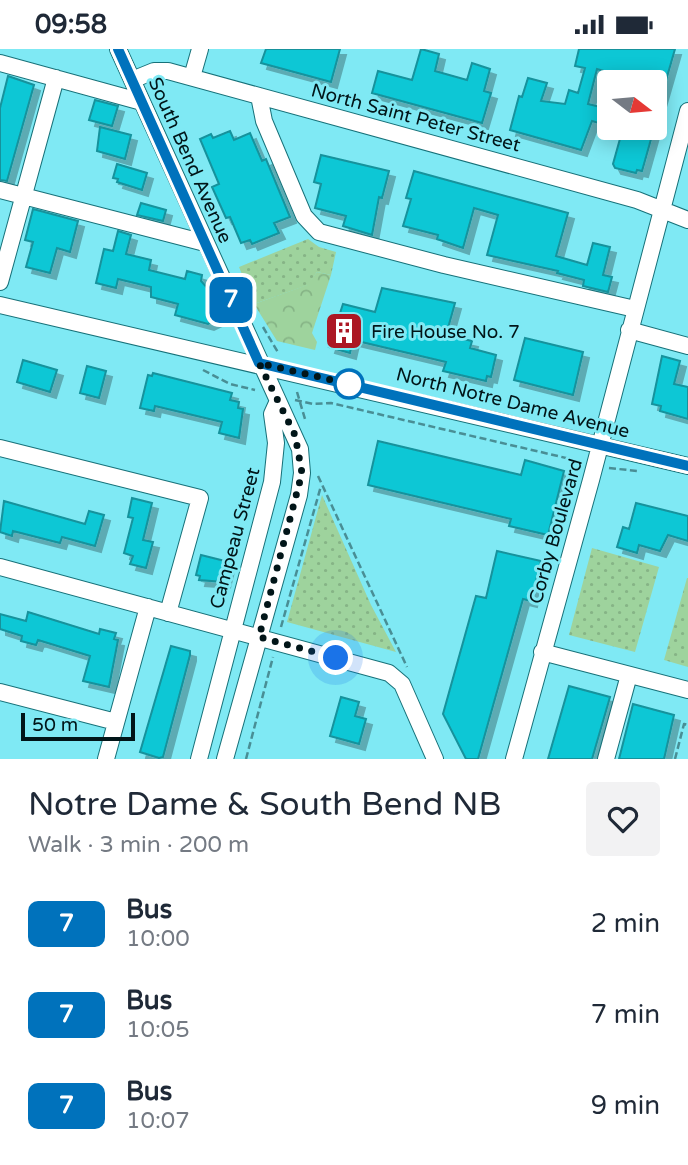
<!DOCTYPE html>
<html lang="en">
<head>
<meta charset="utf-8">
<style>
  body { margin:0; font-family:"Varela Round",sans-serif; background:#f2f2f3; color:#1f2937; height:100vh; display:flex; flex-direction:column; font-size:26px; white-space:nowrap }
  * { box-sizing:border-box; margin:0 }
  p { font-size:23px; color:#747a83 }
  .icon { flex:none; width:38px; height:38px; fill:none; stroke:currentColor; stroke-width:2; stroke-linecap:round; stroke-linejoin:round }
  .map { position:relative; height:710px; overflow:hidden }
  .details { display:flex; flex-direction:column; background:#fff; flex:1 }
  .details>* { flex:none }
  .badge { padding:0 14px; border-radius:10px; font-size:24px; line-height:46px }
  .needle { width:46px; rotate:106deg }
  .controls { position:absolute; left:597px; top:21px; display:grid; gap:14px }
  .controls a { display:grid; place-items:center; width:70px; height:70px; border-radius:7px; background:#fff; box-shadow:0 4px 18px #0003; font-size:35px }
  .scale { position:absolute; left:21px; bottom:18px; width:114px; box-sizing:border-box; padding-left:7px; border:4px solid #011518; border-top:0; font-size:19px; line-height:24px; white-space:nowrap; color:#011518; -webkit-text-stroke:5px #7fe9f4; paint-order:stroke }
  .you { position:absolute; width:35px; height:35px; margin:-18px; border:5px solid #fff; border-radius:50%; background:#1a73e8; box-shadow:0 0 0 10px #1a73e833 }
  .map>.badge { position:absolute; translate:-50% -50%; box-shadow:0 0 0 4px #fff }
  .round { display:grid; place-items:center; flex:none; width:74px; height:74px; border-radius:7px; background:#f2f2f3 }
  .headline { display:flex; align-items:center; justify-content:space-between; height:119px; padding:0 28px }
  h1 { font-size:33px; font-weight:600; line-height:52px }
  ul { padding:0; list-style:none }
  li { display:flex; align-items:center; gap:21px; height:91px; padding:0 28px }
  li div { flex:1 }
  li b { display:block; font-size:26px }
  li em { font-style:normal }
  li .badge { min-width:77px; font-weight:700; text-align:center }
  .status { display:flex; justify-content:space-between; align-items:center; height:49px; padding:0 35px; background:#fff; direction:ltr }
  .status svg { height:19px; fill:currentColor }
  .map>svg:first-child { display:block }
</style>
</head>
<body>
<div class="status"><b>09:58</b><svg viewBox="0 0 49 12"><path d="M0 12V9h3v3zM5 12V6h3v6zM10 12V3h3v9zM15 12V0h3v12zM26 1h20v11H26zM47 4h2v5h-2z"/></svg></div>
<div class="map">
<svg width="688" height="710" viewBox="0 0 688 710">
  <defs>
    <pattern id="grass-dots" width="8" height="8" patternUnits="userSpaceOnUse" patternTransform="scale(1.75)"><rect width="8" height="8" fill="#9ed39d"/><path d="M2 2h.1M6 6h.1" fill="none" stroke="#86b486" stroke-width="1.8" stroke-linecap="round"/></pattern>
    <pattern id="park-crowns" width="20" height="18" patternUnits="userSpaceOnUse" patternTransform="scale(1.75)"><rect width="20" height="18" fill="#9ed39d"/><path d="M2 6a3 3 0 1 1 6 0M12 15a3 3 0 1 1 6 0" fill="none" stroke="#86b486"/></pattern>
    <filter id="shadow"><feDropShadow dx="6" dy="6" stdDeviation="0" flood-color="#0004"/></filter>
  </defs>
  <rect width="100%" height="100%" fill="#7fe9f4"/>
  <path fill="url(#grass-dots)" d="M308 190 319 198 336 203 331 226 317 223 308 236 254 255 239 218Z
    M322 446 371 556 396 603 287 573Z
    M592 499 659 518 635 603 569 586Z
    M687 529H688V618L664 611Z"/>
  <path fill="url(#park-crowns)" d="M317 223 331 226 312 284 317 293 315 301 277 292 254 255 307 236Z"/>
  <path fill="#10c7d5" stroke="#14929c" stroke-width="2" filter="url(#shadow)" d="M266 0H340L331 33 261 14Z
    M421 0 439 5 435 22 467 31 472 14 490 20 484 42 491 44 482 74 372 44 378 22 412 31Z
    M579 0H675L658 59 654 58V33H627L628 29 597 20 588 55 609 60V77L592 72 581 101 510 81 519 47 522 48 528 29 547 34 541 52 565 55 569 41 578 44 585 19 575 17Z
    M8 27 34 36 7 132 0 131V59Z
    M95 51 118 57 112 77 89 71Z
    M100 78 131 86 125 110 97 102Z
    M623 79 653 83 642 122 637 121 636 124 615 119 613 115Z
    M230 82 234 91 250 84 262 112 266 110 290 168 274 174 279 184 252 195 250 191 241 194 230 168 226 169 212 138 219 135 200 90 211 85 213 89Z
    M321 106 389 122 382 149 379 148 372 186 343 177 346 167 315 159 321 135 314 133Z
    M117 115 147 124 142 141 117 133 118 130 113 129Z
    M414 122 568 164 556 207 587 216 593 194 610 198 603 226 612 228 608 243 583 237 584 231 557 224 558 222 487 206 498 166 474 159 463 199 437 190 438 186 403 177 411 150 406 149Z
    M141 154 166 161 163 172 137 166Z
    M33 160 78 172 70 203 57 199 50 224 26 218 33 193 25 191Z
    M118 182 131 186 126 205 151 211 149 221 185 230 187 222 202 226 201 232 210 242 218 262 216 271 208 275 175 266 178 255 151 248V238L118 230 116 239 96 234 104 200 113 202Z
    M382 239 455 254 446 286 472 292 470 299 496 306 491 328 487 327 486 332 443 322 446 313 353 291 350 304 329 298 343 255 375 263Z
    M525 289 583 303 573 346 514 331Z
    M662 307 680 312 674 335 688 338V370L660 362 661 357 652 355Z
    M23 311 57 321 50 343 17 333Z
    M87 317 106 322 99 349 80 344Z
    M153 324 232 344 230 351 239 353 238 359 243 360 239 389 219 384 222 373 155 357 154 362 140 359 148 326 152 327Z
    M378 392 521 426 525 411 564 422 548 486 509 477 511 470 368 436Z
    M132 449 152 454 143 491 153 493 146 519 130 515 133 507 124 504 133 469 128 468Z
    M4 452 85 475 89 462 104 466 95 497 62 488 60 494 13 482 12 487 0 483Z
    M636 454 688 467V492L668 486 660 502 639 496 637 504 617 498 623 478 629 480Z
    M497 502 541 512 531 552 523 550 478 710H466L443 665 476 547 486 549Z
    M201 506 229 513 224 533 199 531 200 527 196 526Z
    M28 563 99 585 100 580 116 584 114 590 118 591 109 638 83 632 90 607 38 591 36 596 21 592 22 587 0 580V565L26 572Z
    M171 597 190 602V606L163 708 159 709 140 703Z
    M569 637 610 648 592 710H548Z
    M341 648 359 653 355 667 366 670 359 695 330 687Z
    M633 655 674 666 664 710H619Z"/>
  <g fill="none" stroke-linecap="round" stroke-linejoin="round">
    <defs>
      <path id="minor" d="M118 0 300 400 302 424 299 446 225 710
        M0 14 142 53
        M192 28 200 0
        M132 31 154 22H168L637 151 688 171
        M259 47 264 72 304 167 319 183 444 216 635 260
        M0 141 205 194
        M0 233 56 29
        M0 256 688 417
        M629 281 688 297
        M0 399 200 449 168 564
        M0 518 389 624 402 635 435 710
        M542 603 688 641
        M0 643 116 673
        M106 710 148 558
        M199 710 272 433 276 394 272 365 277 354
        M514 710 591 431 688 62
        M606 710 629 626"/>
    </defs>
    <use href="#minor" stroke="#177179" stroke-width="18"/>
    <path stroke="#498e95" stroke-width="2.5" stroke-dasharray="7 3.5" stroke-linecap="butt" d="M263 278 279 305
      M203 321 230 335 255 341
      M297 343 305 370
      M295 351 313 355 331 354 579 412
      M609 419 637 422
      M318 427 407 618
      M281 578 321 437
      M246 710 273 608
      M675 710 684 675 688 676"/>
    <use href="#minor" stroke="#fff" stroke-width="16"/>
  </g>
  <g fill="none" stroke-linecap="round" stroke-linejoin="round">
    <defs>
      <path id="line" d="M118 0 259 314 688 417"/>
    </defs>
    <use href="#line" stroke="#fff" stroke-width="16"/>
    <use href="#line" stroke="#0072bc" stroke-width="10"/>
    <path stroke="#011518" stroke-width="7" stroke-dasharray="0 12.6" d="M336 609 259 588 302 424 295 386 259 314 349 335"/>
  </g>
  <defs>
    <symbol id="building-square" viewBox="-11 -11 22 22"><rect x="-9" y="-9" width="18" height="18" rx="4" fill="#ac1724" stroke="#7fe9f4"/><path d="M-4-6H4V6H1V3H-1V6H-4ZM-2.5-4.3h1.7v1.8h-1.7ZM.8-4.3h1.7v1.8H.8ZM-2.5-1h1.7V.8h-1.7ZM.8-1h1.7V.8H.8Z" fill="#fff"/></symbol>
  </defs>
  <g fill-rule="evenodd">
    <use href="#building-square" x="322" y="260" width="44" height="44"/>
  </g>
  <circle fill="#fff" stroke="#0072bc" stroke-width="3.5" cx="349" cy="335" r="14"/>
  <g text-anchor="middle" stroke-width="6" stroke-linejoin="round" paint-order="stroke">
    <g font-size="19" fill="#011518" stroke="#7fe9f4">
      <text transform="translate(416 68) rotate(15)" y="7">North Saint Peter Street</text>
      <text transform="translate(191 111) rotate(66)" y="7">South Bend Avenue</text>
      <text transform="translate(513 353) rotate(14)" y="7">North Notre Dame Avenue</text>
      <text transform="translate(555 482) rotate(-74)" y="7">Corby Boulevard</text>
      <text transform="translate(234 489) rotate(-75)" y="7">Campeau Street</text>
    </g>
    <g font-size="19" fill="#011518" stroke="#7fe9f4" text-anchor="start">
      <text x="371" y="289">Fire House No. 7</text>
    </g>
  </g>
</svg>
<div class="controls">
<a><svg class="needle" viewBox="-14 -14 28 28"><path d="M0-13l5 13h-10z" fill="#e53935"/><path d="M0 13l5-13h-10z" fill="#747a83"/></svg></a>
</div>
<div class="scale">50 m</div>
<div class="you" style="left:336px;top:609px"></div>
<b class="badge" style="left:231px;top:251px;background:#0072bc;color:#fff">7</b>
</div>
<section class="details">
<div class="headline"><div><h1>Notre Dame &amp; South Bend NB</h1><p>Walk · 3 min · 200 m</p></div><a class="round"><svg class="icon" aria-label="heart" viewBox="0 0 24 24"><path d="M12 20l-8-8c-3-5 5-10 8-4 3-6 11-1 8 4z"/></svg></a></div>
<ul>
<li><span class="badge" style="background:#0072bc;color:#fff">7</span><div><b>Bus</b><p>10:00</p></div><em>2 min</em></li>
<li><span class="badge" style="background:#0072bc;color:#fff">7</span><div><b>Bus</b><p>10:05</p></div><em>7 min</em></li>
<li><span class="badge" style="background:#0072bc;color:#fff">7</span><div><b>Bus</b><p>10:07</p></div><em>9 min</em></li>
</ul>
</section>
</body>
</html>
